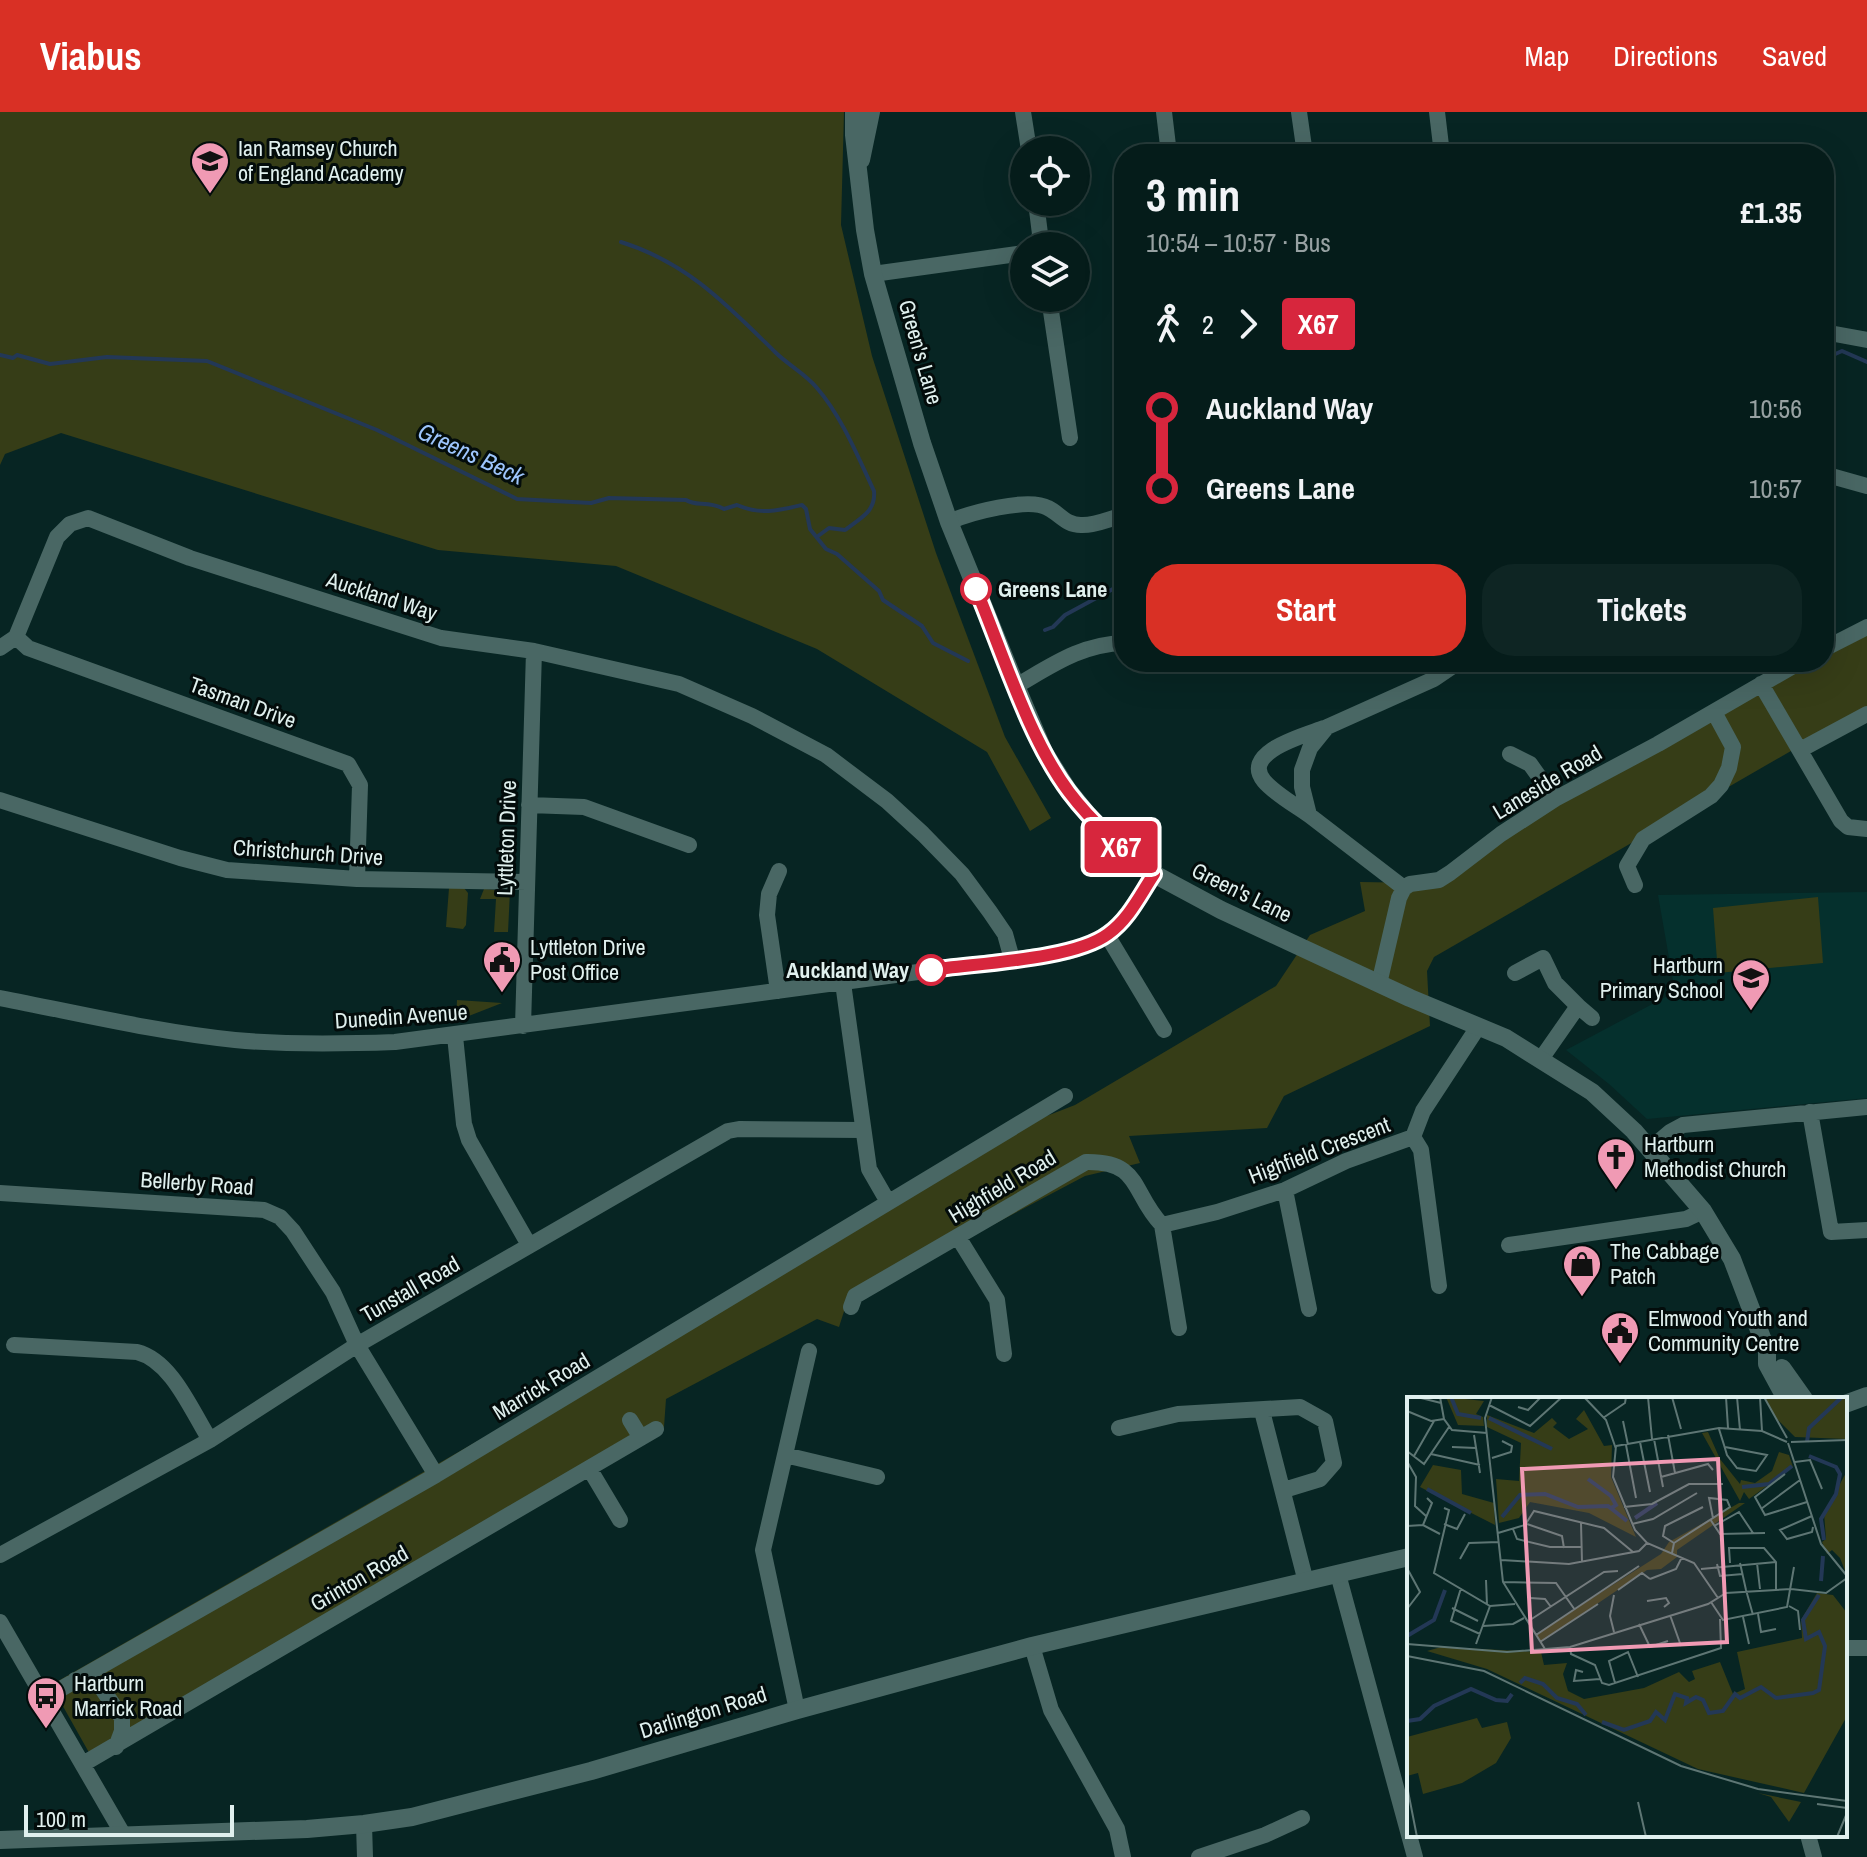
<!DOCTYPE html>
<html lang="en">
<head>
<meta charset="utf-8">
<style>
  body { margin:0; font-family:"Archivo Narrow",sans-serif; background:#0e2523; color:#f1f3f6; height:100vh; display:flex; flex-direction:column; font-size:30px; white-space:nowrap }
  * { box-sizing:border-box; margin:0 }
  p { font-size:26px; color:#97a1a2 }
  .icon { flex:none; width:44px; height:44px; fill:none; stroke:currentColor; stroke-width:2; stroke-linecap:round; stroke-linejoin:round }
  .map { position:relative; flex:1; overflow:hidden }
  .drawer { position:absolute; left:1114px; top:32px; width:720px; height:528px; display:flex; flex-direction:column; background:#051c1a; border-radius:32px; box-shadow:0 8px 32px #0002,0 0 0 2px #263a39 }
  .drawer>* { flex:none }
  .badge { padding:0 16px; border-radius:6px; font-size:28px; line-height:52px }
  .controls { position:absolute; left:1010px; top:24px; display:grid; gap:16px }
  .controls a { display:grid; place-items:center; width:80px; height:80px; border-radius:50%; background:#051c1a; box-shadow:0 8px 32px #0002,0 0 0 2px #263a39; font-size:40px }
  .scale { position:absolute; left:24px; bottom:20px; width:210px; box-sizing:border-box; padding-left:8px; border:4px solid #e0f0ee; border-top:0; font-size:22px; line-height:28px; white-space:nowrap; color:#e0f0ee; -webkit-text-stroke:6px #030c0b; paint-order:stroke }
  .map>.badge { position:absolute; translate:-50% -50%; box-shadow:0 0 0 4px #fff }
  .legs { display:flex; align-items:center; gap:12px; height:88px; padding:0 32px; font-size:26px }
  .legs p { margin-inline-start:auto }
  .head { display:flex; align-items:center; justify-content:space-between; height:136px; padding:0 32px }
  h1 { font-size:44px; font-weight:700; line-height:60px }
  .cta { display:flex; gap:16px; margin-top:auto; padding:16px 32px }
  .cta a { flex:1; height:92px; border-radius:32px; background:#d93025; color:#fff; font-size:32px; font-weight:700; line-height:92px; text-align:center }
  .cta a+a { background:#0e2523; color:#f1f3f6 }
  ul { padding:0 32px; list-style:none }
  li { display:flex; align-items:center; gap:28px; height:80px; font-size:30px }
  li i { display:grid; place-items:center; width:12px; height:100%; margin:0 10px; background:currentColor }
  li i::after { content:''; width:20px; height:20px; margin:-10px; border:6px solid; border-radius:50%; background:#051c1a }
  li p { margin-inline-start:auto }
  li:first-child i { background:linear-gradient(#0000 50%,currentColor 0) }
  li:last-child i { background:linear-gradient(currentColor 50%,#0000 0) }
  header { display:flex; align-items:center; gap:48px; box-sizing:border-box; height:112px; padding:0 40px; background:#d93025; color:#fff }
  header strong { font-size:38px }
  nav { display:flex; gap:44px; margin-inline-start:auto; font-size:28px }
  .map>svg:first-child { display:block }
</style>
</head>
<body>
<header>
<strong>Viabus</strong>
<nav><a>Map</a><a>Directions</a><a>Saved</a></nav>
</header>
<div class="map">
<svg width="1867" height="1745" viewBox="0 0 1867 1745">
  <rect width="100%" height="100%" fill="#072523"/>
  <path fill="#05302d" d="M1867 780V986L1647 1007 1609 972 1566 938 1675 880 1658 783Z"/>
  <path fill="#363d17" d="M0 0H844L841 113 872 244 936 441 1005 625 1051 706 1030 719 987 640 817 537 616 454 438 438 61 321 5 342 0 353Z
    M1867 521V595L1434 845 1427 859 1430 914 1284 984 1267 1016 1129 1024 1140 1051 1085 1064 847 1190 839 1215 817 1207 666 1287 664 1315 96 1653 51 1573 1044 1005 1075 993 1276 874 1310 823 1365 799 1360 770 1425 771 1558 686 1812 550H1824V544Z
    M449 776H464L468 781 466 813 463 817 446 815Z
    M484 777 510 779 508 820H494L496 787H480Z
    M1818 785 1823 851 1718 861 1713 796Z
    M457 888 502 891 456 909Z"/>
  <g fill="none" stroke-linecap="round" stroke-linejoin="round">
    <path stroke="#233856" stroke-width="4" d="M621 130C688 151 727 193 775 240 788 253 806 262 817 276 842 305 858 345 874 379 876 400 860 406 845 418L829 416 818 424
      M0 243 13 246 17 243 50 252 107 245 207 249 377 318 517 387 591 391 609 386 686 388C696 395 708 388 724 397L737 393C761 403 777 399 802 393L806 397 810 417 826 437 837 442 879 479 883 488 922 514 933 531 968 549
      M1824 247 1842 239 1867 250
      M1045 518 1053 515 1065 503 1124 471"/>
    <path stroke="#496764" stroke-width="16" d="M1023 0 1029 38
      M1164 0 1169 42
      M1299 0 1305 42
      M1437 0 1442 42
      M1036 90 1040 122 1037 134
      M873 162 1024 141
      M1049 186 1070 326
      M1824 220 1867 228
      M1824 362 1867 374
      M949 410C969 401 1028 385 1048 396 1060 402 1066 413 1081 413 1094 414 1111 406 1124 403
      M16 525 28 536 348 652 360 673 357 767
      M0 536 16 525 57 425 70 412 88 406 190 446 441 526 534 539 679 572 752 604 826 643 887 689 923 722 962 762 990 800 1005 822 1012 847
      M1824 537 1867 515
      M1761 572 1841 709 1848 715 1867 717
      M1016 574C1051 554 1081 532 1124 531
      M1800 638 1867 602
      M1510 642 1530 652 1555 687
      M0 688 180 746 227 758 357 767 527 770
      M529 693 584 695 689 733
      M1309 703C1295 693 1275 682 1264 669 1240 640 1306 623 1324 616
      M1635 773 1627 754 1643 727 1711 684 1721 673 1729 656 1733 635 1714 600
      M1404 776 1309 703 1302 675V658L1310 636 1327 615 1434 567 1459 550
      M1107 823 1164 918
      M1515 861 1543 846 1555 871 1578 894 1541 947
      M843 871 869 1057 888 1090
      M1379 872 1399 786 1404 776 1410 772 1439 768 1450 761 1501 722 1555 687 1658 632 1800 550
      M778 879 767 803 769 782 779 759
      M0 886C78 901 156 920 235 928 288 933 341 932 395 930L1068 840C1120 823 1125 804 1154 762
      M1578 894 1592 906
      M523 914 534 539
      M455 924 464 1012 469 1028 529 1133
      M1810 1000 1831 1120 1867 1118
      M1413 1025 1421 1038 1439 1174
      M1650 1037 1670 1020 1683 1013 1867 995
      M1285 1078 1309 1197
      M0 1081 264 1098 280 1105 293 1119 333 1180 357 1233 436 1363
      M1162 1113 1217 1100 1285 1078 1346 1049 1413 1025 1423 999 1478 915
      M1162 1113 1179 1216
      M958 1125 997 1188 1004 1242
      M1509 1133 1686 1107 1703 1099
      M851 1195 855 1184 1086 1050C1142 1049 1131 1081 1162 1113
      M14 1233 137 1240C172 1249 191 1298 210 1328
      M1262 1299 1306 1470
      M630 1308 641 1326
      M1119 1316 1178 1302 1300 1295 1325 1309 1334 1351 1320 1367 1284 1378
      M785 1343 877 1365
      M589 1356 620 1408
      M0 1443 210 1328 357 1233 728 1019 739 1017 862 1018
      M1338 1462 1409 1723
      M0 1510 124 1724
      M1032 1534 1051 1598 1117 1717 1123 1745
      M1845 1536H1867
      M75 1568 89 1569 101 1575 122 1606V1619L116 1635
      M45 1586 436 1363 1065 984
      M797 1598 763 1438 809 1239
      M83 1652 656 1317
      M364 1712 365 1745
      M1409 1723 1415 1745
      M1808 1723 1814 1745
      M1199 1745 1265 1723 1302 1706"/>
    <path stroke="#496764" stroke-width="18" d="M854 0V23L865 118 873 162 922 331 949 410 1016 574 1044 640 1068 678 1093 709 1154 762 1221 798 1410 886 1506 926 1592 980 1634 1019 1703 1099 1732 1147 1767 1239V1252L1786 1287
      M861 48 871 0
      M1782 1256 1804 1287
      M1845 1292 1867 1284
      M0 1728 307 1717 364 1712 412 1705 591 1659 797 1598 1032 1534 1409 1445"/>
  </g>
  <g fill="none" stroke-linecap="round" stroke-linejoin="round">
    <defs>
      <path id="line-1" d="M931 858C977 851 1073 848 1108 822 1129 807 1140 783 1154 762 1123 737 1093 712 1069 680 1029 627 1002 539 976 477"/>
    </defs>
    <use href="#line-1" stroke="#fff" stroke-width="18"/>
    <use href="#line-1" stroke="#d7263d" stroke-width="12"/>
  </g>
  <defs>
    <symbol id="school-pin" viewBox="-11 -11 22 30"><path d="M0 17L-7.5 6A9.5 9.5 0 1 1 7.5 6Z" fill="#f09ab4" stroke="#030c0b"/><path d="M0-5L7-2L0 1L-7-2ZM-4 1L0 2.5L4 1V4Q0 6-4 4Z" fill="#111"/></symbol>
    <symbol id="civic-pin" viewBox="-11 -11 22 30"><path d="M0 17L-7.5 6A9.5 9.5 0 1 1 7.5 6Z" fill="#f09ab4" stroke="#030c0b"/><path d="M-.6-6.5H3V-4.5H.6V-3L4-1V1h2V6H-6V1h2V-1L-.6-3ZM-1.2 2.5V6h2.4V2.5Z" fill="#111"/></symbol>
    <symbol id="church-pin" viewBox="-11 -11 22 30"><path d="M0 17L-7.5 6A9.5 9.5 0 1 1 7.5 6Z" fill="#f09ab4" stroke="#030c0b"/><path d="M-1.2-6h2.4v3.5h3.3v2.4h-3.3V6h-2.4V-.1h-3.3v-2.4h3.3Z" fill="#111"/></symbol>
    <symbol id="shop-pin" viewBox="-11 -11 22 30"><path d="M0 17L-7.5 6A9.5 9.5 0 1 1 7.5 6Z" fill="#f09ab4" stroke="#030c0b"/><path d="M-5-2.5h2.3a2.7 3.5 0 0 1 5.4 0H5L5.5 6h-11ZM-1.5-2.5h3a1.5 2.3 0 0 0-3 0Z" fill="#111"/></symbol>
    <symbol id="bus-pin" viewBox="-11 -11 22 30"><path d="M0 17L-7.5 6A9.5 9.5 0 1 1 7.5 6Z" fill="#f09ab4" stroke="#030c0b"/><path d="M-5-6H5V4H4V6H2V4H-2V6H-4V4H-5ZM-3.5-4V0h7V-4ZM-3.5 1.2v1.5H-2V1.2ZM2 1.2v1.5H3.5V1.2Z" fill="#111"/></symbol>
  </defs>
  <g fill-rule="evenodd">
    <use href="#school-pin" x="188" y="27" width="44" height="60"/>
    <use href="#civic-pin" x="480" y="826" width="44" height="60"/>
    <use href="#school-pin" x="1729" y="844" width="44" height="60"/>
    <use href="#church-pin" x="1594" y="1023" width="44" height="60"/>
    <use href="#shop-pin" x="1560" y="1130" width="44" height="60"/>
    <use href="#civic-pin" x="1598" y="1197" width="44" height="60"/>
    <use href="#bus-pin" x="24" y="1562" width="44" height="60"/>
  </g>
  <g fill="#fff" stroke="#d7263d" stroke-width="4">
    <circle cx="976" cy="477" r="14"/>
    <circle cx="931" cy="858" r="14"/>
  </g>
  <g text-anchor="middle" stroke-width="6" stroke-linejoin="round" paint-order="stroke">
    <g font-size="22" fill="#e0f0ee" stroke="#030c0b" text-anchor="start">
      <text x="238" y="44">Ian Ramsey Church<tspan x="238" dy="25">of England Academy</tspan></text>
      <text x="530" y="843">Lyttleton Drive<tspan x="530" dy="25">Post Office</tspan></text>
      <text x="1723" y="861" text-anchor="end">Hartburn<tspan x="1723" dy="25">Primary School</tspan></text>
      <text x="1644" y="1040">Hartburn<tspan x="1644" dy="25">Methodist Church</tspan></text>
      <text x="1610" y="1147">The Cabbage<tspan x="1610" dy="25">Patch</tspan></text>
      <text x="1648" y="1214">Elmwood Youth and<tspan x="1648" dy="25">Community Centre</tspan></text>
      <text x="74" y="1579">Hartburn<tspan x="74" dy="25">Marrick Road</tspan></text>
    </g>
    <g font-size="22" fill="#e0f0ee" stroke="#030c0b">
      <text transform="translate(921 240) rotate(74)" y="8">Green's Lane</text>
      <text transform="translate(382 484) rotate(18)" y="8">Auckland Way</text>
      <text transform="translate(243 590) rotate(20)" y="8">Tasman Drive</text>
      <text transform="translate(1547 670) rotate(-31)" y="8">Laneside Road</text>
      <text transform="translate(506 726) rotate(-88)" y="8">Lyttleton Drive</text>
      <text transform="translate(308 740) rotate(4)" y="8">Christchurch Drive</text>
      <text transform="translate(1242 780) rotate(26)" y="8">Green's Lane</text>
      <text transform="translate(401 904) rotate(-4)" y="8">Dunedin Avenue</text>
      <text transform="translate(1319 1038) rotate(-21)" y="8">Highfield Crescent</text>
      <text transform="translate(197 1071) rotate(4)" y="8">Bellerby Road</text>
      <text transform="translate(1002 1074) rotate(-31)" y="8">Highfield Road</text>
      <text transform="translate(410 1177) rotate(-30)" y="8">Tunstall Road</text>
      <text transform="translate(541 1274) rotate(-31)" y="8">Marrick Road</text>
      <text transform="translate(359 1466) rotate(-30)" y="8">Grinton Road</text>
      <text transform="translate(703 1600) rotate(-17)" y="8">Darlington Road</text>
    </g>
    <g font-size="22" font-weight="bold" fill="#e0f0ee" stroke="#030c0b" text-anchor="start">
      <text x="998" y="485">Greens Lane</text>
      <text x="909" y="866" text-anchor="end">Auckland Way</text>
    </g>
    <g font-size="24" font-style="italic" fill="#9dc5fc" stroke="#030c0b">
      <text transform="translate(471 342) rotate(25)" y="8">Greens Beck</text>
    </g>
  </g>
  <g transform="translate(1407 1285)">
    <rect width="440" height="440" fill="#072523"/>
    <path d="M39 0 77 4 69 17 76 20 77 29 51 28ZM357 0H440V42L388 40 367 19ZM177 13 197 49 205 48 204 80 229 140 182 116 123 105 112 121 92 126 89 82 112 84 114 46 80 30V18L127 36 145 21 150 26 146 30 162 42 181 32 169 22ZM301 35 313 62 333 87 334 83 348 86 365 74 372 55 382 58 386 70 342 102 337 95 333 104 295 36ZM26 68 54 73 55 97 87 106 88 128 13 90ZM440 74V179L433 161 425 153 420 157 415 145 419 142 417 116ZM332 106H338L270 153V160L254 172 240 173 134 245 129 237 254 157 262 145ZM410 196 426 198 440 216V319L397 396 291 372 80 272 20 254 34 250 134 255 137 268 160 266 156 277 161 294 177 302 237 291 272 275 282 285 288 282 285 274 313 265 326 297 338 292 330 255 395 241 394 223ZM70 321 75 331 100 325 104 341 89 366 55 386 16 397 11 376 0 379V340ZM351 396 394 405 382 425 364 400Z" fill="#363d17"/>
    <path fill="none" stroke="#233856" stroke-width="4" d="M44 0 51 17 74 21M82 21 145 52M400 45 402 31 435 0M402 59 429 70 433 77 429 97 414 122 417 143M181 82 204 99 209 108 203 112M335 90 362 87 385 69M20 92 64 116M95 120 113 98 138 97 171 110 201 109 220 124M228 121 250 106M414 184 416 159M0 239 27 223 38 193M113 286 118 281 136 287 150 301 170 307 179 318M0 324 13 322 27 309 64 292 89 303 100 304 105 297M195 325 217 333 243 324 249 315 258 323 268 297 280 301 279 306 289 300 296 303 302 316 316 314 328 297 333 301 354 290 369 301 406 296 412 293 418 249 412 235 399 242 396 223 412 198"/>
    <path fill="none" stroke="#5e7674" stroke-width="2" d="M10 0 34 6M33 0 37 22 45 33 80 36M85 0 78 21 96 185 138 252M177 0 199 23 209 52M241 0 245 42M265 0 274 32M319 0 321 31M330 0 333 33M353 0 355 34M357 0 380 41M82 8 123 29 155 0M111 10 121 13 134 0M0 14 24 24 37 22M0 20V47M196 21 218 6 219 0M216 24 221 48M312 31V32L317 48 320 58 330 71 349 74 360 58 318 50M67 38 73 76M261 38 268 76M247 42 256 90M233 45 243 95M384 45 440 43M381 46 414 147 440 179M219 48 229 101M209 49 206 80 228 133 240 146 287 166 311 201M209 49 312 31 355 34 380 45M45 50 69 51M0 54 17 67 42 30M24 57 73 68M7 59 27 24M85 61 104 55 105 49 95 44M388 65 403 63 415 92M1 66 9 80 8 109 19 119M378 77 348 100 358 118 400 105M254 80 301 67 306 73M217 110 245 107 282 87H316M37 111 42 113 27 176 83 209 108 207M354 112 393 83M405 119 373 133 380 142 405 135 406 130M303 122 313 137 358 136M174 126 175 165M37 127 50 132 58 117M120 127 155 139 157 151M225 127 246 122 290 96M16 128 25 106 20 101M0 129 16 128 33 137M307 129 332 115 346 136M106 132 110 142 143 150H175M91 136 118 128 127 114 197 131 226 155M267 146 256 139 258 129 296 110M265 156 267 146 323 110 320 103 302 101 306 121M53 162 62 146 92 145M94 163 162 167 232 154 240 146M323 166 322 151H357L369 165V192M333 166 339 193M350 166 353 192M310 167 313 179 336 177M0 171 13 195 0 212M294 172 369 165M243 182 269 172 275 160M79 183 80 208M96 185 149 186 168 213M54 191 44 224 73 237M211 193 235 176 243 182M339 193 346 218M207 198 203 219 207 235M123 201 138 202 144 210M240 204 259 201 262 206 257 210M304 205 316 223 380 210 387 170M382 209 391 214 393 233M45 211 71 224M351 217 354 235 369 232M263 218 274 249M336 220 342 247M120 225 197 175 211 174M232 227 243 250 261 244M76 229 106 227 117 221M129 238 232 169M133 245 191 207M0 247 100 255 163 250 301 207 319 196 384 192 419 196 440 181M69 247 83 209M163 250 164 257 188 268 195 286 202 288 314 251 313 222M0 259 77 274 274 369 351 392 440 404M176 275 169 273 167 284 193 282M208 286 202 264 221 255 231 280M0 389 10 440M231 405 239 440M410 407 440 411M430 440 440 416"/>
    <path fill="#f09ab4" fill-opacity="0.15" stroke="#f09ab4" stroke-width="4" d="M311 62 320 245 125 255 115 72Z"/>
    <rect width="440" height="440" fill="none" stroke="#e0f0ee" stroke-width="4"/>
  </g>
</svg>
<div class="controls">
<a><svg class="icon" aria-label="locate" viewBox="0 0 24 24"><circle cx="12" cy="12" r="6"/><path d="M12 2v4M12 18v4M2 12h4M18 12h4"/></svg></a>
<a><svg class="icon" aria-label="layers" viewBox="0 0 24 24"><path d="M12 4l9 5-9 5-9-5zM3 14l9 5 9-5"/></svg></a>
</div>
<div class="scale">100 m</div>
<b class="badge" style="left:1121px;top:735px;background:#d7263d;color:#fff">X67</b>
<section class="drawer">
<div class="head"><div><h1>3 min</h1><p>10:54 – 10:57 · Bus</p></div><b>£1.35</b></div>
<div class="legs"><svg class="icon" aria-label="walk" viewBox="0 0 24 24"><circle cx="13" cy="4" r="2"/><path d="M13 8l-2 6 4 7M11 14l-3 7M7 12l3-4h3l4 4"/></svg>2<svg class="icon" aria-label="forward" viewBox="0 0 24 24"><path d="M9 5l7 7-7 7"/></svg><b class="badge" style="background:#d7263d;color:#fff">X67</b></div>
<ul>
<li><i style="color:#d7263d"></i><b>Auckland Way</b><p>10:56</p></li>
<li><i style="color:#d7263d"></i><b>Greens Lane</b><p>10:57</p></li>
</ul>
<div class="cta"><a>Start</a><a>Tickets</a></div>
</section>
</div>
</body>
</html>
